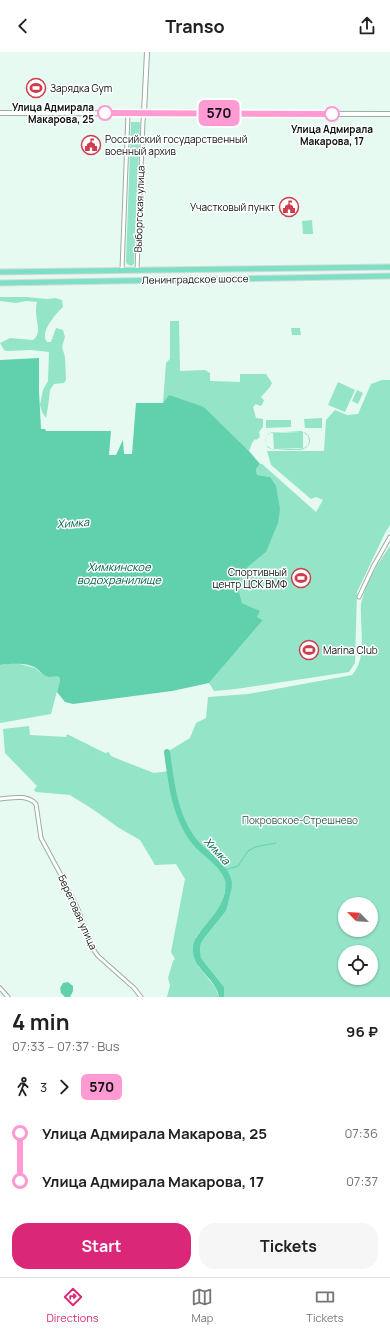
<!DOCTYPE html>
<html lang="en">
<head>
<meta charset="utf-8">
<style>
  body { margin:0; font-family:Manrope,sans-serif; background:#f6f6f6; color:#202124; height:100vh; display:flex; flex-direction:column; font-size:15px; white-space:nowrap }
  * { box-sizing:border-box; margin:0 }
  p { font-size:13px; color:#757577 }
  .icon { flex:none; width:22px; height:22px; fill:none; stroke:currentColor; stroke-width:2; stroke-linecap:round; stroke-linejoin:round }
  .map { position:relative; height:945px; overflow:hidden }
  .panel { display:flex; flex-direction:column; background:#fff; flex:1 }
  .panel>* { flex:none }
  .badge { padding:0 8px; border-radius:6px; font-size:14px; line-height:26px }
  .needle { width:26px; rotate:294deg }
  .controls { position:absolute; left:338px; top:845px; display:grid; gap:8px }
  .controls a { display:grid; place-items:center; width:40px; height:40px; border-radius:50%; background:#fff; box-shadow:0 1px 3px #0004; font-size:20px }
  .map>.badge { position:absolute; translate:-50% -50%; box-shadow:0 0 0 2px #fff }
  .legs { display:flex; align-items:center; gap:6px; height:44px; padding:0 12px; font-size:13px }
  .legs p { margin-inline-start:auto }
  .headline { display:flex; align-items:center; justify-content:space-between; height:68px; padding:0 12px }
  h1 { font-size:22px; font-weight:700; line-height:30px }
  .button { display:flex; gap:8px; margin-top:auto; padding:8px 12px }
  .button a { flex:1; height:46px; border-radius:16px; background:#db2777; color:#fff; font-size:16px; font-weight:700; line-height:46px; text-align:center }
  .button a+a { background:#f6f6f6; color:#202124 }
  ul { padding:0 12px; list-style:none }
  li { display:flex; align-items:center; gap:14px; height:48px; font-size:15px }
  li i { display:grid; place-items:center; width:6px; height:100%; margin:0 5px; background:currentColor }
  li i::after { content:''; width:10px; height:10px; margin:-5px; border:3px solid; border-radius:50%; background:#fff }
  li p { margin-inline-start:auto }
  li:first-child i { background:linear-gradient(#0000 50%,currentColor 0) }
  li:last-child i { background:linear-gradient(currentColor 50%,#0000 0) }
  header { display:flex; justify-content:space-between; align-items:center; height:52px; padding:0 12px; background:#fff; font-size:18px; font-weight:700 }
  .tabs { display:flex; justify-content:space-around; align-items:center; height:56px; border-top:1px solid #e0e0e0; background:#fff; font-size:11px; color:#757577 }
  .tabs a { display:grid; justify-items:center; gap:2px }
  .tabs .on { color:#db2777 }
  .map>svg:first-child { display:block }
</style>
</head>
<body>
<header><svg class="icon" aria-label="back" viewBox="0 0 24 24"><path d="M15 5l-7 7 7 7"/></svg>Transo<svg class="icon" aria-label="share" viewBox="0 0 24 24"><path d="M12 15V3M7 8l5-5 5 5M5 13v7h14v-7"/></svg></header>
<div class="map">
<svg width="390" height="945" viewBox="0 0 390 945">
  <rect width="100%" height="100%" fill="#e6faf2"/>
  <path fill="#94e4c7" fill-rule="evenodd" d="M131 70H139L140 71 134 210V212L131 214 127 212 126 210Z
    M312 168 313 182H303L302 169Z
    M0 245H26L47 247 55 246 62 248 63 255C56 261 39 281 47 290H51L56 276 63 278 65 285 62 295 65 305 66 328 64 331 54 332 50 338 48 355 46 366 42 360 40 353 43 338 48 329 49 300 31 298 7 299 4 298 0 291 10 286 33 288C42 282 36 269 36 260 36 257 36 254 37 250L26 249 16 251 0 249Z
    M170 269H179L180 319 205 318 210 321V329L240 330V322H266L272 331 270 335 261 345 264 348 262 353 260 354 256 352 253 355 256 366 263 367V375L259 380 260 385 256 388 255 387 252 391 249 399 204 355 163 351 166 311 170 307Z
    M291 276H300L301 283H292Z
    M382 328H390V473L385 481 357 540 355 611 349 620 236 637 214 639 209 631 263 568 257 565 259 559 242 551 237 531 248 515 266 500 270 425 257 423 256 417 260 412H262L316 460 323 448 316 445 311 447 271 413 267 399H324L326 368 335 358 347 363 358 362 371 332Z
    M338 330 355 338 345 360 328 353Z
    M357 338 363 341 358 352 352 349Z
    M322 366V376H305L304 367Z
    M266 368H291V375L266 376Z
    M301 379C313 382 313 394 301 398H273L266 393 265 388 269 381ZM272 380H302L273 381 274 397 303 396V380L308 384C313 399 297 397 287 397 282 397 276 399 271 397 262 394 265 383 272 380Z
    M390 494V945H224V935L201 906 200 897 201 891 205 885 226 859 230 825H225L226 834 222 852 196 885 198 914 215 935 219 945H167L170 933 168 926 173 909 175 907 171 900 185 827 176 812 155 813 140 788 119 776 94 758 70 743 36 740 34 738 37 734 5 701 3 677 29 674 30 683 66 685 67 682 105 701 109 700 110 703 113 705 154 721 169 719 167 700 190 686 196 671 206 666 208 645 248 642 352 623C366 608 361 582 361 563 361 559 360 553 362 548 366 529 379 510 390 494ZM345 852H371V878H345ZM345 900H371V926H345Z
    M16 611 35 616 42 622 49 625 55 624 59 625 60 628 51 662 0 671V613Z"/>
  <path fill="#60d1ac" d="M39 306V339L41 377H45L46 379H111L109 403H116L123 388 124 402H132L136 351H163L169 343 204 355 249 399 260 412 256 417 257 423 270 425 276 434 280 457 278 471 266 500 248 515 237 531 242 551 260 559 257 565 263 568 209 631 172 639 73 652 65 650 57 640 60 628 59 625C55 624 53 625 49 625 43 624 40 619 36 616 26 610 10 612 0 613V308Z
    M225 825H230L232 835 226 859 205 885 201 891 200 897 201 906 224 935V945H219C216 926 192 917 193 897 193 888 198 883 203 876 217 859 228 848 225 825Z
    M68 930 73 934V939L70 945H65L61 941 60 936 63 931Z"/>
  <g fill="none" stroke-linecap="round" stroke-linejoin="round">
    <path stroke="#60d1ac" stroke-width="1" d="M226 820 228 817 238 814 248 799 255 795 276 791"/>
    <path stroke="#60d1ac" stroke-width="6" d="M167 700C171 730 174 760 191 785 202 802 225 811 229 831"/>
    <defs>
      <path id="minor" d="M122 218 128 62
        M137 218 143 69 144 61
        M359 545 373 515 390 485
        M0 747C12 746 27 742 36 752L41 786 62 825 77 855 93 897 98 904 134 936 141 945
        M0 936 8 945"/>
      <path id="tertiary" d="M0 61 390 62
        M144 61 147 0"/>
      <path id="primary" d="M0 220 390 215
        M0 231 390 224"/>
    </defs>
    <use href="#minor" stroke="#9aada5" stroke-width="5"/>
    <use href="#tertiary" stroke="#9aada5" stroke-width="6"/>
    <use href="#primary" stroke="#d8d9d9" stroke-width="7"/>
    <use href="#minor" stroke="#fff" stroke-width="3"/>
    <use href="#tertiary" stroke="#fff" stroke-width="4"/>
    <use href="#primary" stroke="#7be0c5" stroke-width="5"/>
  </g>
  <g fill="none" stroke-linecap="round" stroke-linejoin="round">
    <defs>
      <path id="line-1" d="M105 61 332 62"/>
    </defs>
    <use href="#line-1" stroke="#fff" stroke-width="9"/>
    <use href="#line-1" stroke="#ff9ad2" stroke-width="6"/>
  </g>
  <defs>
    <symbol id="stadium-ring" viewBox="-11 -11 22 22"><circle r="9.5" fill="#fff" stroke="#cd3d4c" stroke-width="1.5"/><path d="M0-5a6.5 5 0 1 0 0 10a6.5 5 0 1 0 0-10ZM-3.5-1.8h7v3.6h-7Z" fill="#cd3d4c"/></symbol>
    <symbol id="civic-ring" viewBox="-11 -11 22 22"><circle r="9.5" fill="#fff" stroke="#cd3d4c" stroke-width="1.5"/><path d="M-.6-6.5H3V-4.5H.6V-3L4-1V1h2V6H-6V1h2V-1L-.6-3ZM-1.2 2.5V6h2.4V2.5Z" fill="#cd3d4c"/></symbol>
  </defs>
  <g fill-rule="evenodd">
    <use href="#stadium-ring" x="25" y="25" width="22" height="22"/>
    <use href="#civic-ring" x="80" y="82" width="22" height="22"/>
    <use href="#civic-ring" x="278" y="144" width="22" height="22"/>
    <use href="#stadium-ring" x="290" y="515" width="22" height="22"/>
    <use href="#stadium-ring" x="298" y="587" width="22" height="22"/>
  </g>
  <g fill="#fff" stroke="#ff9ad2" stroke-width="2">
    <circle cx="105" cy="61" r="7"/>
    <circle cx="332" cy="62" r="7"/>
  </g>
  <g text-anchor="middle" stroke-width="3" stroke-linejoin="round" paint-order="stroke">
    <g font-size="10" fill="#0a110f" stroke="#fff" text-anchor="start">
      <text x="50" y="40">Зарядка Gym</text>
      <text x="105" y="91">Российский государственный<tspan x="105" dy="12">военный архив</tspan></text>
      <text x="275" y="159" text-anchor="end">Участковый пункт</text>
      <text x="287" y="524" text-anchor="end">Спортивный<tspan x="287" dy="12">центр ЦСК ВМФ</tspan></text>
      <text x="323" y="602">Marina Club</text>
    </g>
    <g font-size="10" font-weight="bold" fill="#0a110f" stroke="#fff" text-anchor="end">
      <text x="94" y="59">Улица Адмирала<tspan x="94" dy="12">Макарова, 25</tspan></text>
      <text x="332" y="81" text-anchor="middle">Улица Адмирала<tspan x="332" dy="12">Макарова, 17</tspan></text>
    </g>
    <g font-size="10" fill="#0a110f" stroke="#fff">
      <text transform="translate(139 157) rotate(-88)" y="4">Выборгская улица</text>
      <text transform="translate(195 227) rotate(-1)" y="4">Ленинградское шоссе</text>
      <text transform="translate(78 860) rotate(66)" y="4">Береговая улица</text>
    </g>
    <g font-size="10" fill="#285848" stroke="#fff">
      <text x="300" y="772">Покровское-Стрешнево</text>
    </g>
    <g font-size="11" font-style="italic" fill="#05654d" stroke="#fff">
      <text transform="translate(73 471) rotate(-4)" y="4">Химка</text>
      <text x="119" y="519">Химкинское<tspan x="119" dy="13">водохранилище</tspan></text>
      <text transform="translate(217 799) rotate(47)" y="4">Химка</text>
    </g>
  </g>
</svg>
<div class="controls">
<a><svg class="needle" viewBox="-14 -14 28 28"><path d="M0-13l5 13h-10z" fill="#e53935"/><path d="M0 13l5-13h-10z" fill="#757577"/></svg></a>
<a><svg class="icon" aria-label="locate" viewBox="0 0 24 24"><circle cx="12" cy="12" r="6"/><path d="M12 2v4M12 18v4M2 12h4M18 12h4"/></svg></a>
</div>
<b class="badge" style="left:219px;top:61px;background:#ff9ad2;color:#111">570</b>
</div>
<section class="panel">
<div class="headline"><div><h1>4 min</h1><p>07:33 – 07:37 · Bus</p></div><b>96 ₽</b></div>
<div class="legs"><svg class="icon" aria-label="walk" viewBox="0 0 24 24"><circle cx="13" cy="4" r="2"/><path d="M13 8l-2 6 4 7M11 14l-3 7M7 12l3-4h3l4 4"/></svg>3<svg class="icon" aria-label="forward" viewBox="0 0 24 24"><path d="M9 5l7 7-7 7"/></svg><b class="badge" style="background:#ff9ad2;color:#111">570</b></div>
<ul>
<li><i style="color:#ff9ad2"></i><b>Улица Адмирала Макарова, 25</b><p>07:36</p></li>
<li><i style="color:#ff9ad2"></i><b>Улица Адмирала Макарова, 17</b><p>07:37</p></li>
</ul>
<div class="button"><a>Start</a><a>Tickets</a></div>
</section>
<nav class="tabs">
<a class="on"><svg class="icon" aria-label="directions" viewBox="0 0 24 24"><path d="M12 3l9 9-9 9-9-9zM9 14v-3h6M13 9l2 2-2 2"/></svg>Directions</a>
<a><svg class="icon" aria-label="map" viewBox="0 0 24 24"><path d="M3 6l6-2 6 2 6-2v14l-6 2-6-2-6 2zM9 4v14M15 6v14"/></svg>Map</a>
<a><svg class="icon" aria-label="tickets" viewBox="0 0 24 24"><path d="M3 7h18v10H3zM15 7v10"/></svg>Tickets</a>
</nav>
</body>
</html>
